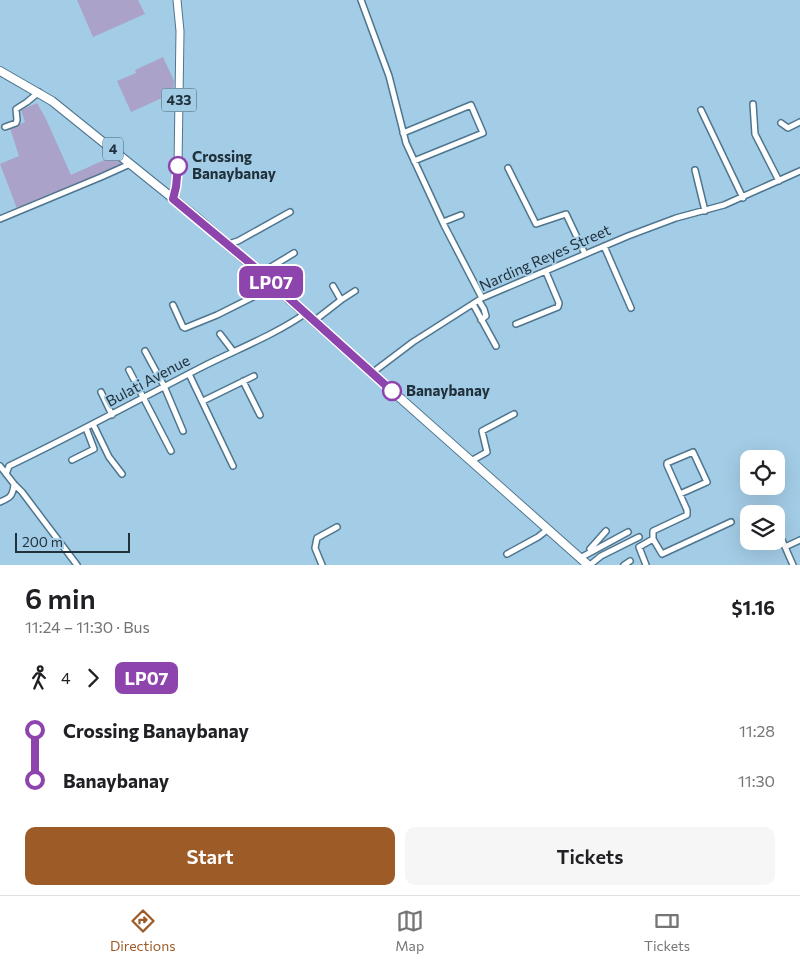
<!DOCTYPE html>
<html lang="en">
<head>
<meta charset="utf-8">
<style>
  body { margin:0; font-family:Commissioner,sans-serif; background:#f6f6f6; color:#202124; height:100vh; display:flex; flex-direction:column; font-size:19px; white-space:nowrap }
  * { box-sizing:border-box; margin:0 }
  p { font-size:16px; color:#757577 }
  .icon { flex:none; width:28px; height:28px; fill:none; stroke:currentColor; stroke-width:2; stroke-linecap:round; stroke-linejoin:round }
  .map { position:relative; height:565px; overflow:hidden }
  .sheet { display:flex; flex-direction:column; background:#fff; flex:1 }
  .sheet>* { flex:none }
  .badge { padding:0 10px; border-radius:8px; font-size:18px; line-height:32px }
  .tools { position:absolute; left:740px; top:450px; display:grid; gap:10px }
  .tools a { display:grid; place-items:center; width:45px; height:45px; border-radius:10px; background:#fff; box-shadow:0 5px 20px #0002; font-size:25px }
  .scale { position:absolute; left:15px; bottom:12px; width:115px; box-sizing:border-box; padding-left:5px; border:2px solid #21313b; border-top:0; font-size:14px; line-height:18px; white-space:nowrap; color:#21313b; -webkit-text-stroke:4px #a3cce6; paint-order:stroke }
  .map>.badge { position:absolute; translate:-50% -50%; box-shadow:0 0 0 2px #fff }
  .legs { display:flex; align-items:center; gap:8px; height:55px; padding:0 25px; font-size:16px }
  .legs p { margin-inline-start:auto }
  .headline { display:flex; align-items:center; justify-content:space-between; height:85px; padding:0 25px }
  h1 { font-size:28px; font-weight:600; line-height:38px }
  .button { display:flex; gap:10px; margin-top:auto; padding:10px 25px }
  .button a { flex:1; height:58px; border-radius:10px; background:#9d5b28; color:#fff; font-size:20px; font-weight:600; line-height:58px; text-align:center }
  .button a+a { background:#f6f6f6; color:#202124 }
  ul { padding:0 25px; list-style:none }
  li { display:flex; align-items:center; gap:18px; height:50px; font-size:19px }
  li i { display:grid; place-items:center; width:8px; height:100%; margin:0 6px; background:currentColor }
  li i::after { content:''; width:12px; height:12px; margin:-6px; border:4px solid; border-radius:50%; background:#fff }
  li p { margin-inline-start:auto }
  li:first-child i { background:linear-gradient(#0000 50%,currentColor 0) }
  li:last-child i { background:linear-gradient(currentColor 50%,#0000 0) }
  .menu { display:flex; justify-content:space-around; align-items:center; height:70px; border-top:1px solid #e0e0e0; background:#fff; font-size:14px; color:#757577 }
  .menu a { display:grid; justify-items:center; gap:2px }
  .menu .active { color:#9d5b28 }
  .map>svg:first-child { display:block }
</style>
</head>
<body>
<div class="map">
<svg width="800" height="565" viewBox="0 0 800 565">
  <rect width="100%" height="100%" fill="#a3cce6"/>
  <path fill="#aba2c9" d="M77 0H138L145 14 93 37Z
    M163 57 174 81 173 93 131 112 117 81 136 73 135 70Z
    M37 103 46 119 71 175 113 156 124 165 18 211 0 164 19 156 10 128 25 122 21 110Z"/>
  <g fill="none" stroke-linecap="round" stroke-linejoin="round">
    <defs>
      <path id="minor" d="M361 0 389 76 406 143 444 225 482 298
        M753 104 755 134 779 181
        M701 110 743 198
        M781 123 788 128 800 122
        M5 127 16 123 17 120 16 109 27 102 39 92
        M403 133 471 105 483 133 414 161
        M508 168 536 224 566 214 585 254
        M695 170 705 211
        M0 219 101 177 130 164
        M443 222 461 215
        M228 244 238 241 290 212
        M604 246 631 308
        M261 273 294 253
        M341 300 355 291
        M479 301 484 309 486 316 481 320
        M473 304 496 346
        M173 305 183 327 185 328 217 315 275 286
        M314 321 341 300 333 286
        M516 324 558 307 559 303 546 272
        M220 334 233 351
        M145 351 164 386 183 431
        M129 370 171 451
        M372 373 413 342 482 298 628 236 676 218 724 205 800 171
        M189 374 233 466
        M243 381 260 415
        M101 392 112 415
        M203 401 254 376
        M93 424 109 457 122 474
        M72 460 94 449 86 428
        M471 461 487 452 482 431 514 414
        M0 466 14 484 22 492 77 565
        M6 474 9 466C74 435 136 401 200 368 235 350 273 336 306 313
        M0 502C10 498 13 496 14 484
        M653 539V531L687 515V510L667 465V463L693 452 707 482 680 494
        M782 540 793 565
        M785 547 800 540
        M590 549 606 531
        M507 554 538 537 547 530
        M580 558 628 532
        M322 565 315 548 317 538 337 527
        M590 565 601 556 639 537
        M624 565 630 561
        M646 565 639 547 653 539 662 554 731 522"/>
      <path id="major" d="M173 199 176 187 178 165 180 31 177 0"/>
      <path id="highway" d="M0 71 52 101 201 221 588 565"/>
    </defs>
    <use href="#minor" stroke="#4f768e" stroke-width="8"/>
    <use href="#major" stroke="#4f768e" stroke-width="9"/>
    <use href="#highway" stroke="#4f768e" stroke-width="10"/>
    <use href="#minor" stroke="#fff" stroke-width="5"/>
    <use href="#major" stroke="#fff" stroke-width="7"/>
    <use href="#highway" stroke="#fff" stroke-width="8"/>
  </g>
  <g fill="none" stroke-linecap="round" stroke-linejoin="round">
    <defs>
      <path id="line-1" d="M178 166 176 187 173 199 251 264 392 391"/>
    </defs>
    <use href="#line-1" stroke="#fff" stroke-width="11"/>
    <use href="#line-1" stroke="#8e44ad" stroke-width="8"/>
  </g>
  <g fill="#fff" stroke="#8e44ad" stroke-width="2.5">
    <circle cx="178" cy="166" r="9"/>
    <circle cx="392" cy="391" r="9"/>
  </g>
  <g text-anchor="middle" stroke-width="4" stroke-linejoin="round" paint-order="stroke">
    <g fill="#a3cce6" stroke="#48606e" stroke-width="1">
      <rect x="161.5" y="88.5" width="35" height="23" rx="4"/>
      <rect x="103" y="137.5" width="20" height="23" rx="4"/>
    </g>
    <g font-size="14" font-weight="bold" fill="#21313b">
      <text x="179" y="105">433</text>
      <text x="113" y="154">4</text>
    </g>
    <g font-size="15" font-weight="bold" fill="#21313b" stroke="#a3cce6" text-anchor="start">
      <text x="192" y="162">Crossing<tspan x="192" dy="17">Banaybanay</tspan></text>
      <text x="406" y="396">Banaybanay</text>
    </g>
    <g font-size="15" fill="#21313b" stroke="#a3cce6">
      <text transform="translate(545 258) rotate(-24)" y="5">Narding Reyes Street</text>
      <text transform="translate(148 381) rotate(-28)" y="5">Bulati Avenue</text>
    </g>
  </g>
</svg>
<div class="tools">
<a><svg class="icon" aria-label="locate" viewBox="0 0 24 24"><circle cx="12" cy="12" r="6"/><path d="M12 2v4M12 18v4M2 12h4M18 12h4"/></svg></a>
<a><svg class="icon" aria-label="layers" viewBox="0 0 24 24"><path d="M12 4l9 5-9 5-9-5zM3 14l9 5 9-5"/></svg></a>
</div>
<div class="scale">200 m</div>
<b class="badge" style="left:271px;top:282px;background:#8e44ad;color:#fff">LP07</b>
</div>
<section class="sheet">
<div class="headline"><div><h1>6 min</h1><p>11:24 – 11:30 · Bus</p></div><b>$1.16</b></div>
<div class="legs"><svg class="icon" aria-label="walk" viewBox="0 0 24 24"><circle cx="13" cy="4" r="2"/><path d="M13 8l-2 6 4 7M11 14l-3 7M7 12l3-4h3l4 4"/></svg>4<svg class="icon" aria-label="forward" viewBox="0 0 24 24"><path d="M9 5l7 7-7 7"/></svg><b class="badge" style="background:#8e44ad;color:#fff">LP07</b></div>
<ul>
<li><i style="color:#8e44ad"></i><b>Crossing Banaybanay</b><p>11:28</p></li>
<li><i style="color:#8e44ad"></i><b>Banaybanay</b><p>11:30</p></li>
</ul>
<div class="button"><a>Start</a><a>Tickets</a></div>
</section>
<nav class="menu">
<a class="active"><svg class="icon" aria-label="directions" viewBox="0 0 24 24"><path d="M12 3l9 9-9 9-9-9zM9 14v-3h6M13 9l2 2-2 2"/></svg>Directions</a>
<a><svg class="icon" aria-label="map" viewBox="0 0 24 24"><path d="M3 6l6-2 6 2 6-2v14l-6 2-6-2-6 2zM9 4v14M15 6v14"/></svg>Map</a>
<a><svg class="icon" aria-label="tickets" viewBox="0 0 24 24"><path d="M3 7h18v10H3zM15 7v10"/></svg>Tickets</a>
</nav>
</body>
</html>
